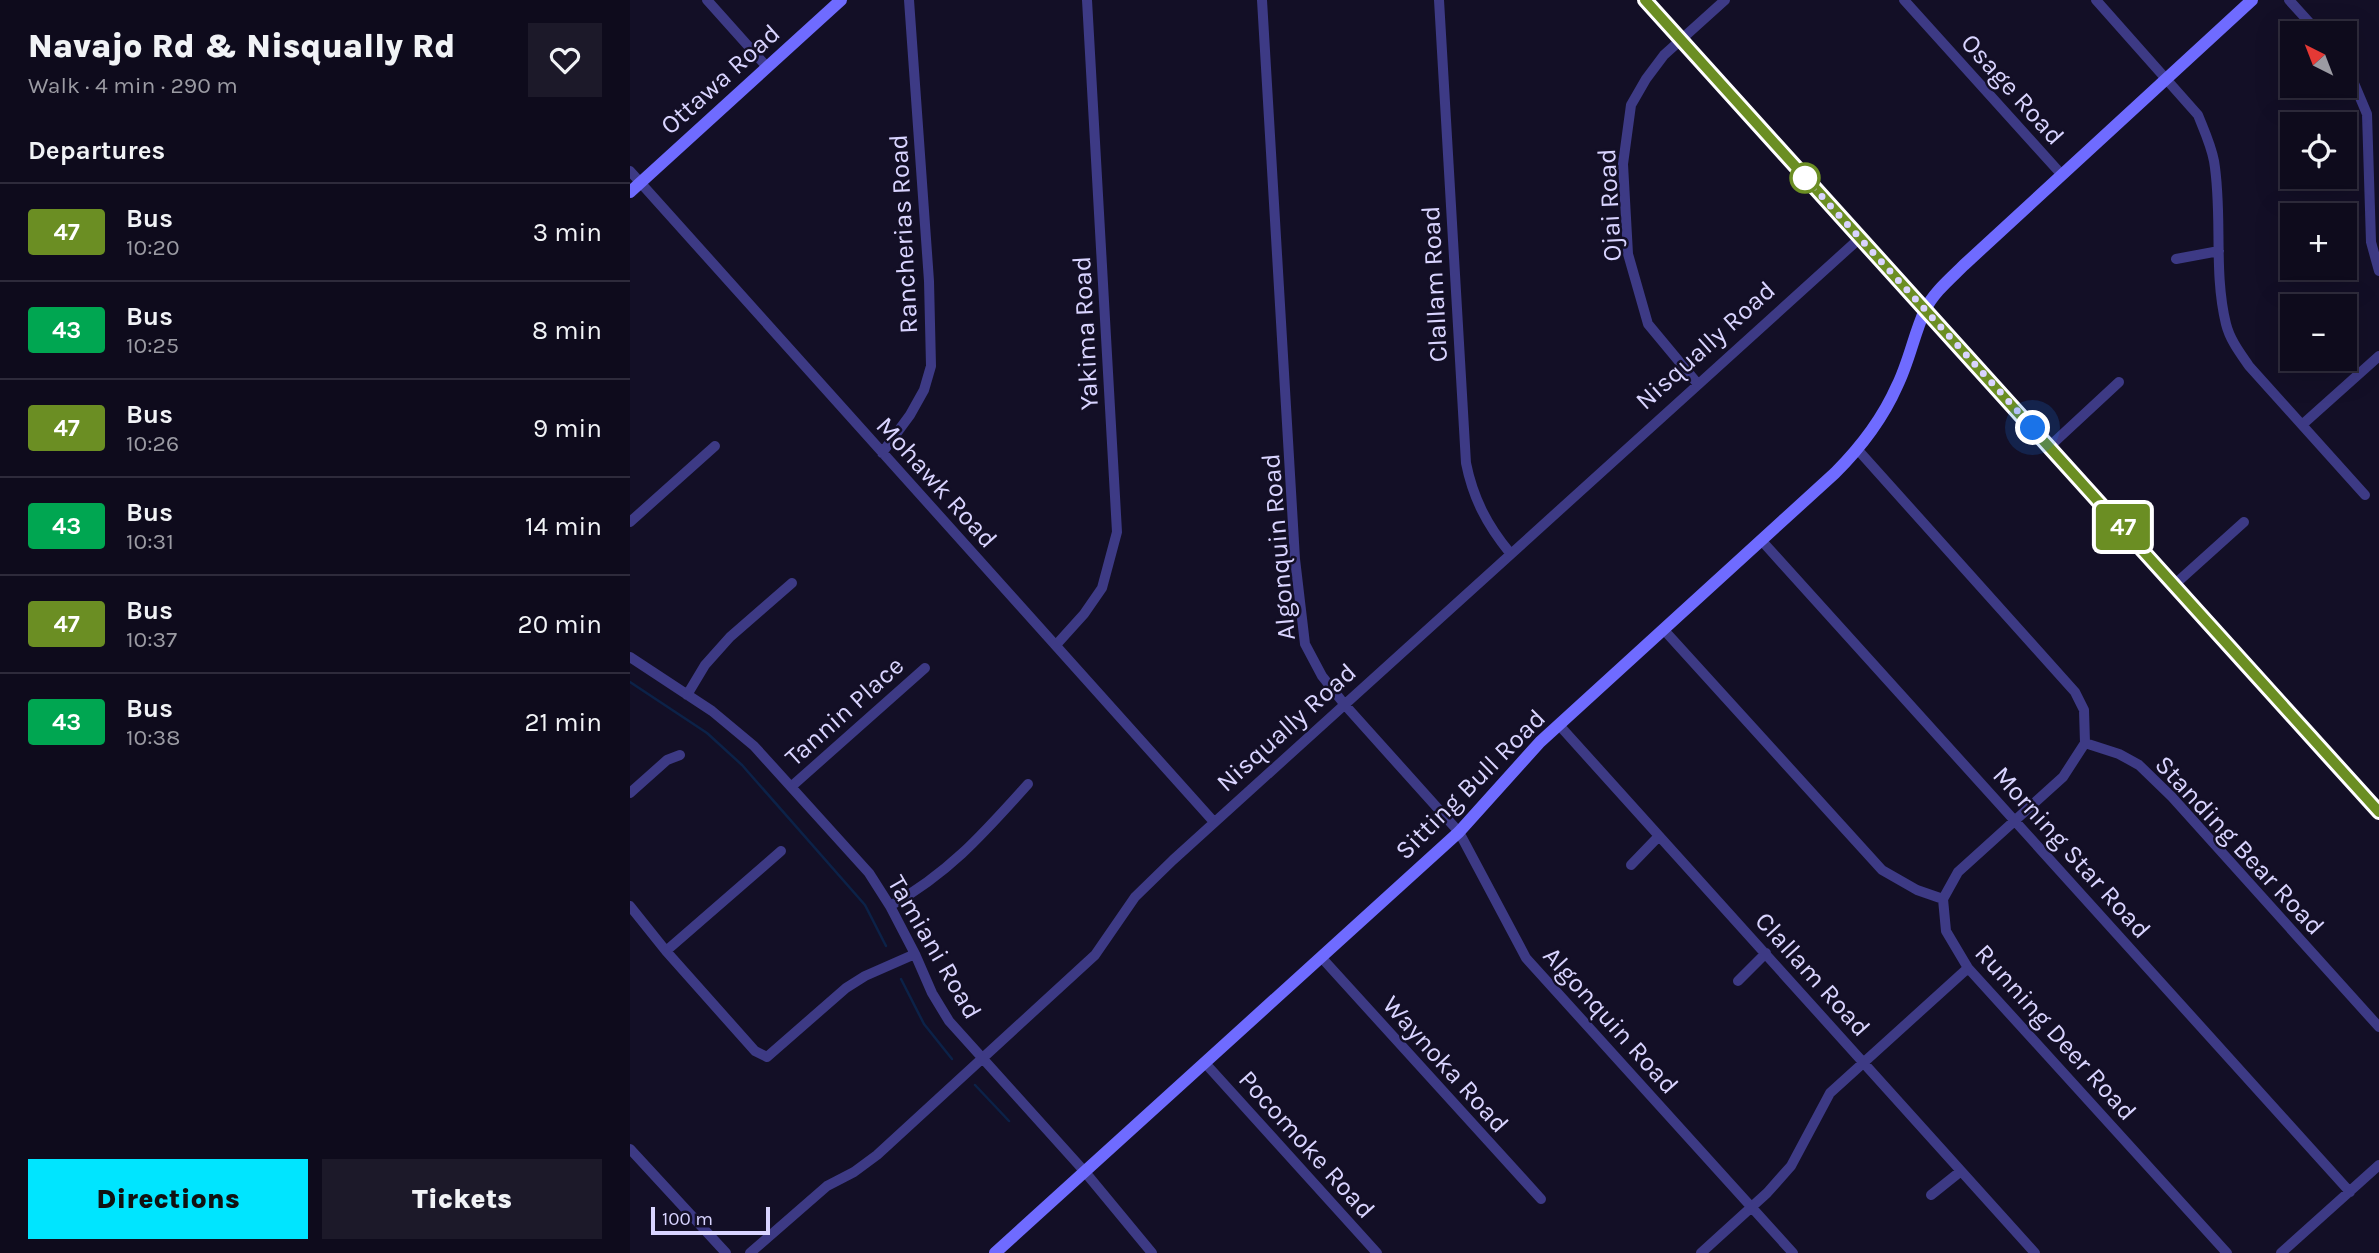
<!DOCTYPE html>
<html lang="en">
<head>
<meta charset="utf-8">
<style>
  body { margin:0; font-family:Karla,sans-serif; background:#1c1929; color:#f1f3f6; height:100vh; display:flex; flex-direction:column; font-size:26px; white-space:nowrap }
  * { box-sizing:border-box; margin:0 }
  p { font-size:23px; color:#9b9ba3 }
  .icon { flex:none; width:38px; height:38px; fill:none; stroke:currentColor; stroke-width:2; stroke-linecap:round; stroke-linejoin:round }
  .map { position:relative; flex:1; overflow:hidden }
  .drawer { display:flex; flex-direction:column; background:#0e0b1c; width:630px }
  .drawer>* { flex:none }
  .badge { padding:0 14px; border-radius:5px; font-size:24px; line-height:46px }
  .needle { width:46px; rotate:318deg }
  .fabs { position:absolute; left:1650px; top:21px; display:grid; gap:14px }
  .fabs a { display:grid; place-items:center; width:77px; height:77px; border-radius:0px; background:#0e0b1c; box-shadow:0 7px 28px #0002,0 0 0 2px #2e2b3b; font-size:35px }
  .scale { position:absolute; left:21px; bottom:18px; width:119px; box-sizing:border-box; padding-left:7px; border:4px solid #d9d4ff; border-top:0; font-size:19px; line-height:24px; white-space:nowrap; color:#d9d4ff; -webkit-text-stroke:5px #130f26; paint-order:stroke }
  .you { position:absolute; width:35px; height:35px; margin:-18px; border:5px solid #fff; border-radius:50%; background:#1a73e8; box-shadow:0 0 0 10px #1a73e833 }
  .map>.badge { position:absolute; translate:-50% -50%; box-shadow:0 0 0 4px #fff }
  h2 { padding:0 28px; font-size:26px; line-height:63px }
  .round { display:grid; place-items:center; flex:none; width:74px; height:74px; border-radius:0px; background:#1c1929 }
  .overview { display:flex; align-items:center; justify-content:space-between; height:119px; padding:0 28px }
  h1 { font-size:33px; font-weight:800; line-height:52px }
  .button { display:flex; gap:14px; margin-top:auto; padding:14px 28px }
  .button a { flex:1; height:80px; border-radius:0px; background:#00e5ff; color:#111; font-size:28px; font-weight:800; line-height:80px; text-align:center }
  .button a+a { background:#1c1929; color:#f1f3f6 }
  ul { padding:0; list-style:none }
  li { display:flex; align-items:center; gap:21px; height:98px; padding:0 28px; border-top:2px solid #2e2b3b }
  li div { flex:1 }
  li b { display:block; font-size:26px }
  li em { font-style:normal }
  li .badge { min-width:77px; font-weight:700; text-align:center }
  main { display:flex; flex:1; min-height:0 }
  .map>svg:first-child { display:block }
</style>
</head>
<body>
<main>
<section class="drawer">
<div class="overview"><div><h1>Navajo Rd &amp; Nisqually Rd</h1><p>Walk · 4 min · 290 m</p></div><a class="round"><svg class="icon" aria-label="heart" viewBox="0 0 24 24"><path d="M12 20l-8-8c-3-5 5-10 8-4 3-6 11-1 8 4z"/></svg></a></div>
<h2>Departures</h2>
<ul>
<li><span class="badge" style="background:#6b8e23;color:#fff">47</span><div><b>Bus</b><p>10:20</p></div><em>3 min</em></li>
<li><span class="badge" style="background:#00a651;color:#fff">43</span><div><b>Bus</b><p>10:25</p></div><em>8 min</em></li>
<li><span class="badge" style="background:#6b8e23;color:#fff">47</span><div><b>Bus</b><p>10:26</p></div><em>9 min</em></li>
<li><span class="badge" style="background:#00a651;color:#fff">43</span><div><b>Bus</b><p>10:31</p></div><em>14 min</em></li>
<li><span class="badge" style="background:#6b8e23;color:#fff">47</span><div><b>Bus</b><p>10:37</p></div><em>20 min</em></li>
<li><span class="badge" style="background:#00a651;color:#fff">43</span><div><b>Bus</b><p>10:38</p></div><em>21 min</em></li>
</ul>
<div class="button"><a>Directions</a><a>Tickets</a></div>
</section>
<div class="map">
<svg width="1749" height="1253" viewBox="0 0 1749 1253">
  <rect width="100%" height="100%" fill="#130f26"/>
  <g fill="none" stroke-linecap="round" stroke-linejoin="round">
    <path stroke="#0c2248" stroke-width="2.5" d="M0 682 77 733 112 765 235 905 256 946
      M271 979 294 1024 322 1059
      M345 1085 379 1121"/>
    <path stroke="#3d3a85" stroke-width="10" d="M77 0 137 67
      M632 0 665 559 675 644 692 676 715 705 829 832 896 958 1163 1253
      M809 0 836 463C843 498 857 525 880 553
      M1274 0 1432 175
      M1466 0 1568 115C1574 130 1581 145 1584 161 1593 214 1583 271 1596 324 1600 340 1610 353 1619 366L1735 495
      M1659 0 1689 33
      M1715 62 1737 114 1741 242 1749 271
      M0 171 584 822
      M1546 259 1589 251
      M1067 383 1018 324 998 254 993 164 1001 105 1016 79 1034 55 1095 0
      M1673 424 1749 356
      M1420 446 1489 382
      M1228 450 1445 692 1454 710 1455 743
      M252 453 280 415 294 390 301 366 299 281 279 0
      M0 522 85 446
      M1132 541 1720 1192
      M1544 585 1614 522
      M1034 630 1252 870 1287 890 1313 899
      M426 645 454 614 472 588 487 532 457 0
      M0 657 82 711 124 746 239 873 260 906 285 954 302 993 319 1021 455 1172 522 1253
      M57 695 75 665 100 637 162 583
      M929 725 1405 1253
      M1455 743 1489 754 1509 765 1542 797 1749 1027
      M162 786 295 668
      M0 793 37 760 50 755
      M1001 865 1028 837
      M1313 899 1316 931 1338 968 1597 1253
      M1313 899 1328 872 1433 777 1455 743
      M0 906 36 951 125 1051 137 1057 216 988 235 976 285 954
      M260 906C319 873 353 834 398 784
      M36 951 151 851
      M691 957 911 1199
      M1108 981 1136 953
      M575 1063 747 1253
      M0 1149 96 1253
      M1301 1195 1331 1171
      M120 1253 197 1186 224 1172 247 1155 465 955 505 897 543 860 1230 238
      M1071 1253 1137 1193 1161 1166 1200 1093 1338 968
      M1651 1253 1749 1165"/>
    <path stroke="#6f6bff" stroke-width="12" d="M1015 0 1749 812
      M0 192 211 0
      M365 1253 829 832 910 742 1205 473C1231 447 1252 420 1267 386 1279 362 1284 334 1295 310 1304 292 1320 279 1334 265L1622 0"/>
  </g>
  <g fill="none" stroke-linecap="round" stroke-linejoin="round">
    <defs>
      <path id="line" d="M1015 0 1749 812"/>
    </defs>
    <use href="#line" stroke="#fff" stroke-width="16"/>
    <use href="#line" stroke="#6b8e23" stroke-width="10"/>
    <path stroke="#d9d4ff" stroke-width="7" stroke-dasharray="0 12.6" d="M1175 178 1403 428"/>
  </g>
  <circle fill="#fff" stroke="#6b8e23" stroke-width="3.5" cx="1175" cy="178" r="14"/>
  <g text-anchor="middle" stroke-width="5" stroke-linejoin="round" paint-order="stroke">
    <g font-size="26" fill="#d9d4ff" stroke="#130f26">
      <text transform="translate(90 79) rotate(-42)" y="9">Ottawa Road</text>
      <text transform="translate(1383 89) rotate(48)" y="9">Osage Road</text>
      <text transform="translate(979 205) rotate(-93)" y="9">Ojai Road</text>
      <text transform="translate(273 234) rotate(-93)" y="9">Rancherias Road</text>
      <text transform="translate(804 284) rotate(-93)" y="9">Clallam Road</text>
      <text transform="translate(455 333) rotate(-93)" y="9">Yakima Road</text>
      <text transform="translate(1075 345) rotate(-42)" y="9">Nisqually Road</text>
      <text transform="translate(307 482) rotate(48)" y="9">Mohawk Road</text>
      <text transform="translate(648 547) rotate(-95)" y="9">Algonquin Road</text>
      <text transform="translate(214 711) rotate(-42)" y="9">Tannin Place</text>
      <text transform="translate(656 727) rotate(-42)" y="9">Nisqually Road</text>
      <text transform="translate(840 784) rotate(-45)" y="9">Sitting Bull Road</text>
      <text transform="translate(1610 845) rotate(47)" y="9">Standing Bear Road</text>
      <text transform="translate(1442 852) rotate(48)" y="9">Morning Star Road</text>
      <text transform="translate(305 947) rotate(60)" y="9">Tamiani Road</text>
      <text transform="translate(1183 974) rotate(48)" y="9">Clallam Road</text>
      <text transform="translate(981 1020) rotate(48)" y="9">Algonquin Road</text>
      <text transform="translate(1426 1032) rotate(48)" y="9">Running Deer Road</text>
      <text transform="translate(816 1064) rotate(48)" y="9">Waynoka Road</text>
      <text transform="translate(677 1144) rotate(48)" y="9">Pocomoke Road</text>
    </g>
  </g>
</svg>
<div class="fabs">
<a><svg class="needle" viewBox="-14 -14 28 28"><path d="M0-13l5 13h-10z" fill="#e53935"/><path d="M0 13l5-13h-10z" fill="#9b9ba3"/></svg></a>
<a><svg class="icon" aria-label="locate" viewBox="0 0 24 24"><circle cx="12" cy="12" r="6"/><path d="M12 2v4M12 18v4M2 12h4M18 12h4"/></svg></a>
<a>+</a>
<a>−</a>
</div>
<div class="scale">100 m</div>
<div class="you" style="left:1403px;top:428px"></div>
<b class="badge" style="left:1493px;top:527px;background:#6b8e23;color:#fff">47</b>
</div>
</main>
</body>
</html>
